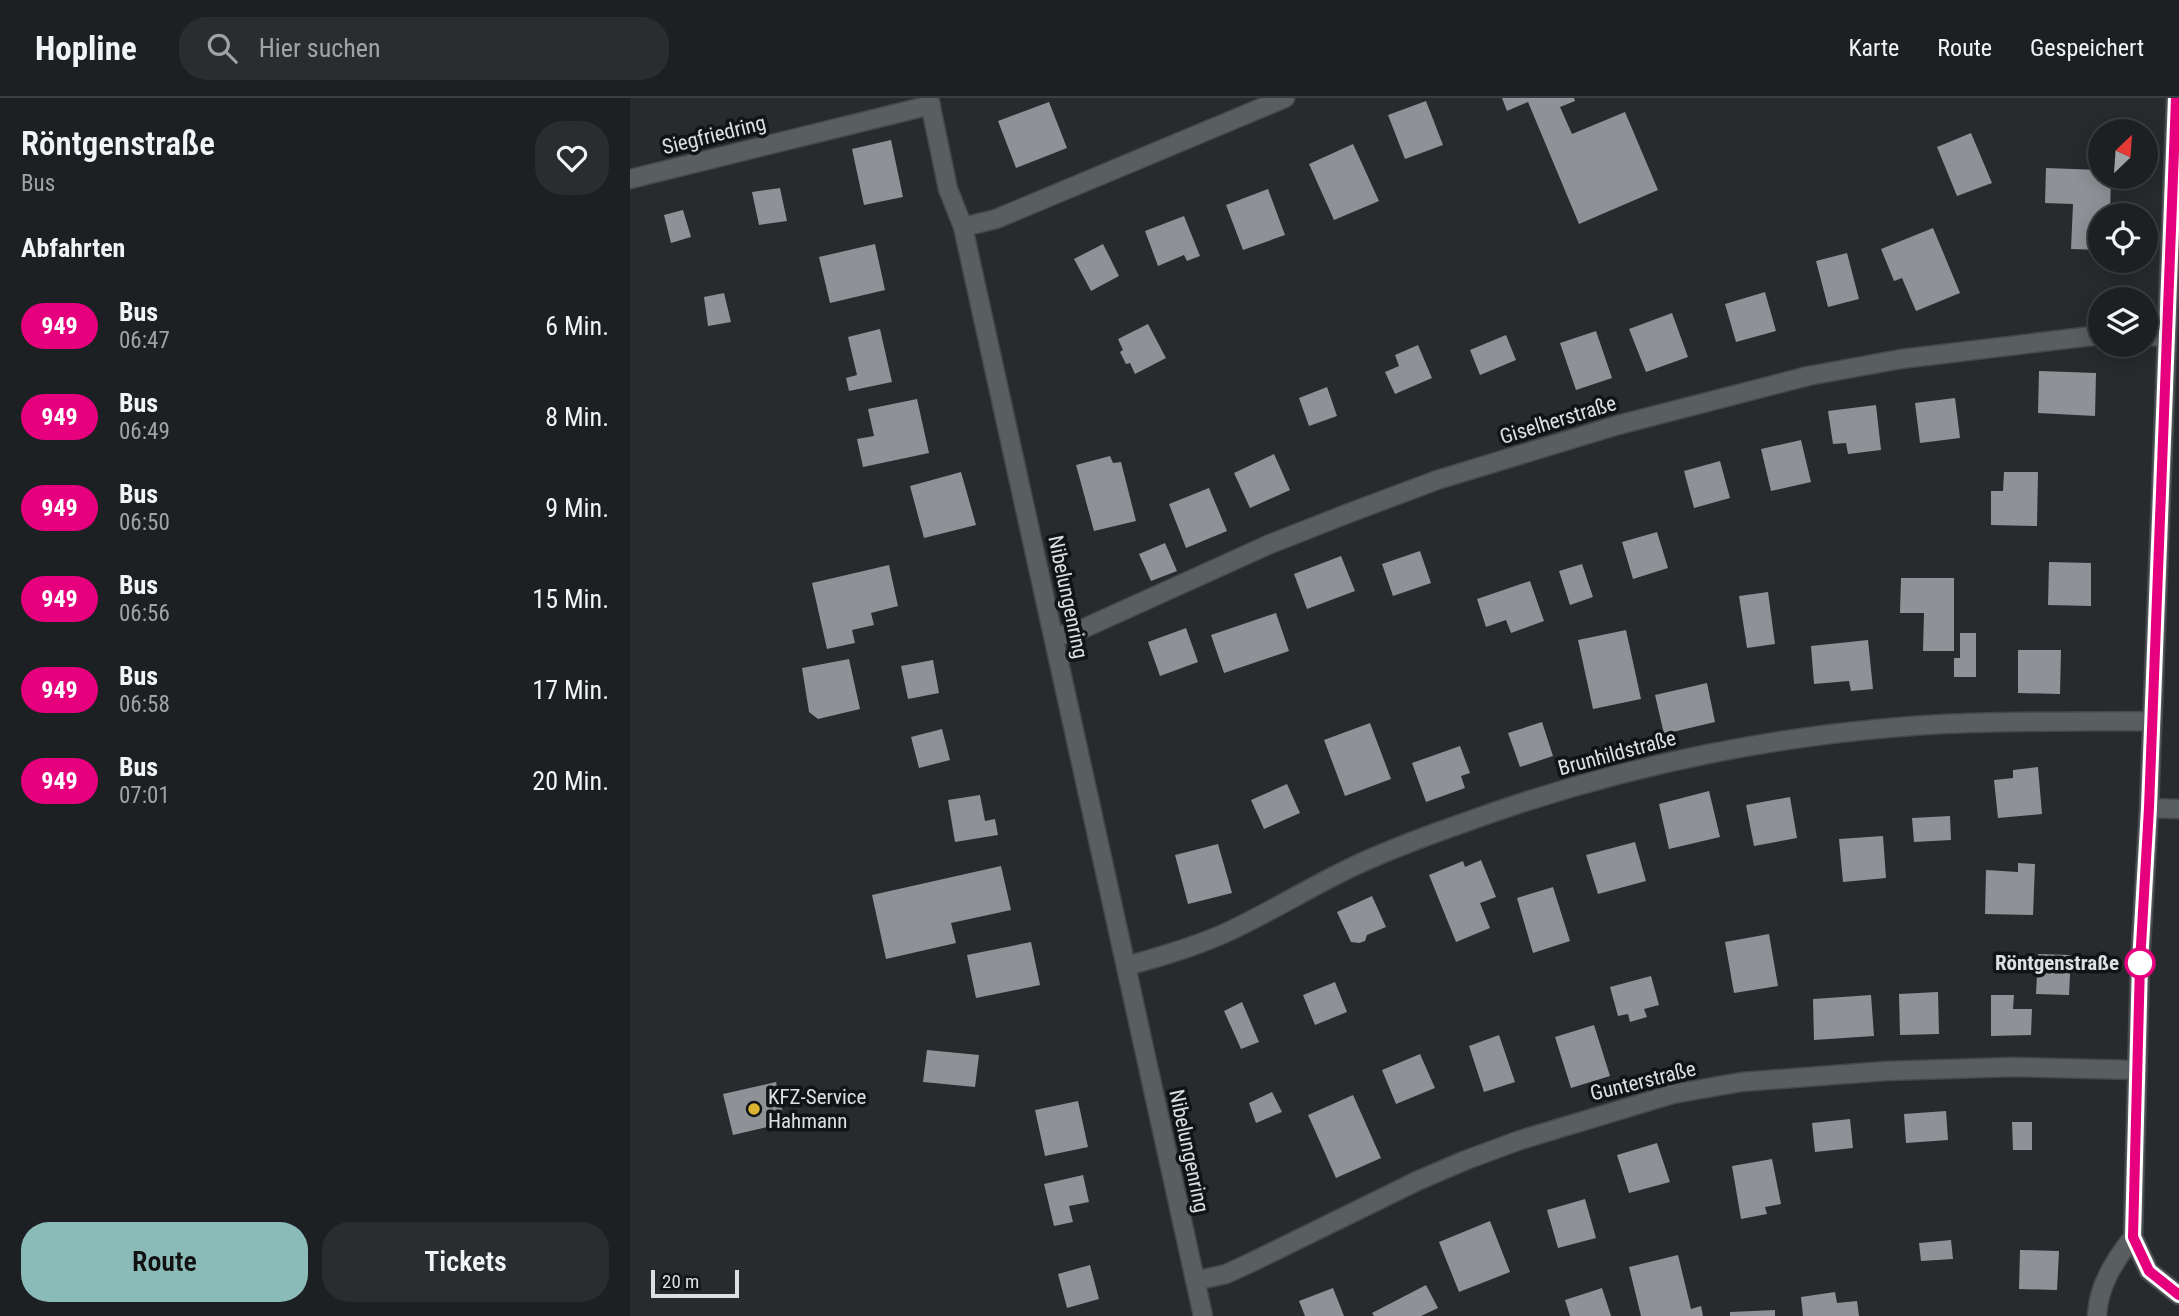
<!DOCTYPE html>
<html lang="de">
<head>
<meta charset="utf-8">
<style>
  body { margin:0; font-family:"Roboto Condensed",sans-serif; background:#2a2d2f; color:#f1f3f6; height:100vh; display:flex; flex-direction:column; font-size:26px; white-space:nowrap }
  * { box-sizing:border-box; margin:0 }
  p { font-size:23px; color:#a0a3a5 }
  .icon { flex:none; width:38px; height:38px; fill:none; stroke:currentColor; stroke-width:2; stroke-linecap:round; stroke-linejoin:round }
  .map { position:relative; flex:1; overflow:hidden }
  .drawer { display:flex; flex-direction:column; background:#1d2022; width:630px }
  .drawer>* { flex:none }
  .badge { padding:0 14px; border-radius:23px; font-size:24px; line-height:46px }
  .needle { width:46px; rotate:25deg }
  .controls { position:absolute; left:1458px; top:21px; display:grid; gap:14px }
  .controls a { display:grid; place-items:center; width:70px; height:70px; border-radius:50%; background:#1d2022; box-shadow:0 4px 18px #0003,0 0 0 2px #3b3e40; font-size:35px }
  .scale { position:absolute; left:21px; bottom:18px; width:88px; box-sizing:border-box; padding-left:7px; border:4px solid #dde0e2; border-top:0; font-size:19px; line-height:24px; white-space:nowrap; color:#dde0e2; -webkit-text-stroke:5px #111314; paint-order:stroke }
  .map>.badge { position:absolute; translate:-50% -50%; box-shadow:0 0 0 4px #fff }
  h2 { padding:0 21px; font-size:26px; line-height:63px }
  .round { display:grid; place-items:center; flex:none; width:74px; height:74px; border-radius:28px; background:#2a2d2f }
  .overview { display:flex; align-items:center; justify-content:space-between; height:119px; padding:0 21px }
  h1 { font-size:33px; font-weight:600; line-height:52px }
  .action { display:flex; gap:14px; margin-top:auto; padding:14px 21px }
  .action a { flex:1; height:80px; border-radius:28px; background:#8bbbb9; color:#111; font-size:28px; font-weight:600; line-height:80px; text-align:center }
  .action a+a { background:#2a2d2f; color:#f1f3f6 }
  ul { padding:0; list-style:none }
  li { display:flex; align-items:center; gap:21px; height:91px; padding:0 21px }
  li div { flex:1 }
  li b { display:block; font-size:26px }
  li em { font-style:normal }
  li .badge { min-width:77px; font-weight:700; text-align:center }
  header { display:flex; align-items:center; gap:42px; box-sizing:border-box; height:98px; padding:0 35px; background:#1d2022; border-bottom:2px solid #3b3e40 }
  header strong { font-size:33px }
  nav { display:flex; gap:38px; margin-inline-start:auto; font-size:24px }
  .search { width:490px; height:63px; background:#2a2d2f; display:flex; align-items:center; gap:18px; box-sizing:border-box; padding:0 24px; border-radius:28px; color:#a0a3a5; font-size:26px }
  main { display:flex; flex:1; min-height:0 }
  .map>svg:first-child { display:block }
</style>
</head>
<body>
<header>
<strong>Hopline</strong>
<div class="search"><svg class="icon" aria-label="search" viewBox="0 0 24 24"><circle cx="10" cy="10" r="6"/><path d="M15 15l6 6"/></svg>Hier suchen</div>
<nav><a>Karte</a><a>Route</a><a>Gespeichert</a></nav>
</header>
<main>
<section class="drawer">
<div class="overview"><div><h1>Röntgenstraße</h1><p>Bus</p></div><a class="round"><svg class="icon" aria-label="heart" viewBox="0 0 24 24"><path d="M12 20l-8-8c-3-5 5-10 8-4 3-6 11-1 8 4z"/></svg></a></div>
<h2>Abfahrten</h2>
<ul>
<li><span class="badge" style="background:#e6007e;color:#fff">949</span><div><b>Bus</b><p>06:47</p></div><em>6 Min.</em></li>
<li><span class="badge" style="background:#e6007e;color:#fff">949</span><div><b>Bus</b><p>06:49</p></div><em>8 Min.</em></li>
<li><span class="badge" style="background:#e6007e;color:#fff">949</span><div><b>Bus</b><p>06:50</p></div><em>9 Min.</em></li>
<li><span class="badge" style="background:#e6007e;color:#fff">949</span><div><b>Bus</b><p>06:56</p></div><em>15 Min.</em></li>
<li><span class="badge" style="background:#e6007e;color:#fff">949</span><div><b>Bus</b><p>06:58</p></div><em>17 Min.</em></li>
<li><span class="badge" style="background:#e6007e;color:#fff">949</span><div><b>Bus</b><p>07:01</p></div><em>20 Min.</em></li>
</ul>
<div class="action"><a>Route</a><a>Tickets</a></div>
</section>
<div class="map">
<svg width="1549" height="1218" viewBox="0 0 1549 1218">
  <rect width="100%" height="100%" fill="#272b2e"/>
  <path fill="#8e9296" d="M872 0H944L945 3 930 9 942 36 995 14 1028 92 949 126 898 4 877 13Z
    M796 3 813 47 775 61 758 17Z
    M419 4 437 50 386 70 368 23Z
    M1341 35 1362 85 1327 98 1307 49Z
    M261 42 273 99 234 107 222 51Z
    M723 46 749 103 704 122 679 66Z
    M1416 70 1470 72V79H1481L1480 117H1470V152L1441 151 1443 106 1415 105Z
    M150 90 157 123 129 127 122 94Z
    M638 91 655 137 613 152 596 107Z
    M53 112 61 139 41 145 34 117Z
    M554 118 570 158 557 163 554 157 528 168 515 133Z
    M1303 130 1330 195 1286 213 1272 180 1264 183 1251 151Z
    M245 146 255 192 200 205 189 159Z
    M473 146 489 178 461 193 444 161Z
    M1217 155 1229 201 1198 209 1186 163Z
    M1135 194 1146 233 1106 244 1095 206Z
    M94 195 101 224 78 228 74 199Z
    M1042 215 1058 259 1016 274 999 231Z
    M518 226 536 260 505 276 500 265 496 266 490 254 493 252 488 241Z
    M250 231 262 284 219 293 216 280 227 277 218 239Z
    M966 233 982 280 946 292 930 245Z
    M876 237 886 262 850 277 840 252Z
    M788 247 802 280 765 296 755 274 769 268 765 257Z
    M1409 273 1466 275 1465 318 1408 315Z
    M697 289 707 318 679 328 669 300Z
    M1325 300 1330 340 1290 345 1285 305Z
    M287 301 299 355 233 369 227 341 244 338 238 311Z
    M1246 307 1251 352 1218 356 1216 345 1203 346 1198 313Z
    M1171 342 1181 384 1141 393 1131 351Z
    M644 356 660 392 620 410 604 375Z
    M480 358 483 365 491 364 506 423 464 433 446 367Z
    M1090 363 1100 400 1064 410 1054 373Z
    M331 374 346 427 294 440 280 388Z
    M1374 374H1408L1407 428 1361 427V393H1373Z
    M579 390 597 433 556 450 539 406Z
    M1027 434 1038 470 1003 481 992 444Z
    M535 445 547 473 521 483 509 456Z
    M790 453 801 485 763 498 752 466Z
    M711 458 725 493 677 511 664 476Z
    M1419 464 1461 465V508L1418 507Z
    M952 466 963 499 940 507 929 473Z
    M259 467 268 508 241 515 244 527 222 532 225 545 197 551 182 485Z
    M1271 480H1324V553H1293L1294 515H1270Z
    M900 483 914 523 881 535 876 522 856 529 847 501Z
    M1138 494 1145 546 1117 550 1109 498Z
    M646 515 659 553 594 575 581 537Z
    M556 530 568 564 530 578 518 544Z
    M996 532 1011 601 963 611 948 542Z
    M1330 535H1346V579H1324V560H1330Z
    M1238 542 1243 591 1221 593 1219 583 1184 586 1181 548Z
    M1388 552H1431L1430 596 1388 595Z
    M219 561 230 611 188 621 179 614 172 570Z
    M303 562 309 595 278 601 271 568Z
    M1077 585 1085 624 1034 636 1025 597Z
    M912 624 923 658 890 669 878 635Z
    M740 625 761 681 715 698 694 642Z
    M312 631 320 662 289 670 281 639Z
    M830 648 840 675 831 678 835 690 796 704 782 665Z
    M1408 669 1412 716 1368 720 1364 682 1383 680V672Z
    M657 686 670 715 634 731 621 702Z
    M1079 693 1090 739 1039 751 1029 706Z
    M350 697 355 723 365 721 368 737 325 744 318 702Z
    M1160 699 1167 740 1124 748 1116 707Z
    M1320 718 1321 742 1284 744 1282 720Z
    M1253 738 1256 780 1213 784 1209 741Z
    M1005 744 1016 783 968 796 956 757Z
    M588 746 602 795 558 806 545 757Z
    M851 762 866 799 850 805 860 830 826 844 799 777 833 763 835 769Z
    M1388 765 1405 766 1403 817 1355 816 1356 772 1388 774Z
    M371 768 381 812 321 825 326 845 256 861 242 797Z
    M923 789 940 843 903 855 887 800Z
    M742 798 756 829 737 837 735 843 729 845 721 844 707 814Z
    M1139 836 1148 888 1104 895 1095 844Z
    M401 844 410 887 346 900 337 857Z
    M1408 856 1441 857 1439 897 1406 896Z
    M1021 878 1029 907 1014 911 1017 919 1000 924 998 916 988 918 980 889Z
    M705 884 717 914 685 927 673 897Z
    M1308 894 1309 936 1270 937 1269 896Z
    M1241 897 1244 938 1184 942 1183 901Z
    M1361 897H1384L1383 911H1402L1401 937 1361 938Z
    M612 904 629 944 611 951 594 913Z
    M964 927 980 978 941 990 925 939Z
    M869 937 885 984 854 994 839 948Z
    M297 952 349 957 345 989 293 984Z
    M790 956 805 990 766 1006 752 972Z
    M146 984 155 1025 103 1037 93 996Z
    M642 994 652 1014 626 1025 619 1005Z
    M723 997 751 1060 706 1080 678 1017Z
    M448 1003 458 1049 415 1058 405 1012Z
    M1316 1013 1318 1042 1276 1045 1274 1016Z
    M1220 1021 1223 1050 1185 1054 1182 1025Z
    M1382 1024H1402V1052H1383Z
    M1027 1045 1040 1084 999 1095 987 1057Z
    M1142 1061 1151 1106 1135 1109 1137 1116 1111 1121 1102 1068Z
    M453 1077 459 1104 439 1108 443 1124 424 1128 414 1086Z
    M955 1101 966 1140 928 1150 917 1112Z
    M860 1123 880 1174 829 1194 809 1144Z
    M1321 1142 1323 1161 1291 1163 1289 1145Z
    M1390 1152 1429 1153 1427 1192 1389 1191Z
    M1048 1157 1061 1211 1071 1208 1073 1218H1011L999 1169Z
    M460 1167 469 1201 437 1210 428 1176Z
    M796 1187 808 1210 791 1218H744L742 1215Z
    M703 1190 714 1218H675L669 1203Z
    M972 1190 981 1218H940L935 1202Z
    M1205 1194 1207 1205 1227 1203 1229 1218H1173L1171 1199Z
    M1145 1212V1218H1100V1214Z"/>
  <g fill="none" stroke-linecap="round" stroke-linejoin="round">
    <defs>
      <path id="minor" d="M299 0 318 91 333 129 573 1218
        M1546 0 1519 710 1510 865 1503 1139 1519 1173 1549 1197
        M0 81 301 7
        M333 129 366 121 655 0
        M1516 238 1536 239
        M424 539 448 533 640 446 719 415 807 382 988 327 1178 278 1271 261 1470 237
        M1519 710 1549 711
        M496 868C529 859 561 850 593 836 635 817 675 792 716 772 754 753 796 738 836 724 976 673 1122 641 1270 629 1354 622 1438 624 1522 623
        M565 1183 596 1176 620 1165 787 1083 836 1062 890 1042 1043 996 1111 984 1256 973 1384 969 1506 972
        M1467 1218C1468 1188 1485 1162 1503 1139"/>
    </defs>
    <use href="#minor" stroke="#45484b" stroke-width="21"/>
    <use href="#minor" stroke="#595e61" stroke-width="18"/>
  </g>
  <g fill="none" stroke-linecap="round" stroke-linejoin="round">
    <defs>
      <path id="line" d="M1546 0 1519 710 1510 865 1503 1139 1519 1173 1549 1197"/>
    </defs>
    <use href="#line" stroke="#fff" stroke-width="16"/>
    <use href="#line" stroke="#e6007e" stroke-width="10"/>
  </g>
  <circle fill="#fff" stroke="#e6007e" stroke-width="3.5" cx="1510" cy="865" r="14"/>
  <circle fill="#dab333" stroke="#111314" stroke-width="2.5" cx="124" cy="1011" r="7"/>
  <g text-anchor="middle" stroke-width="7" stroke-linejoin="round" paint-order="stroke">
    <g font-size="21" fill="#dde0e2" stroke="#111314">
      <text transform="translate(84 37) rotate(-14)" y="7">Siegfriedring</text>
      <text transform="translate(928 322) rotate(-17)" y="7">Giselherstraße</text>
      <text transform="translate(438 499) rotate(78)" y="7">Nibelungenring</text>
      <text transform="translate(987 655) rotate(-15)" y="7">Brunhildstraße</text>
      <text transform="translate(1013 983) rotate(-14)" y="7">Gunterstraße</text>
      <text transform="translate(559 1053) rotate(78)" y="7">Nibelungenring</text>
    </g>
    <g font-size="21" font-weight="bold" fill="#dde0e2" stroke="#111314" text-anchor="end">
      <text x="1489" y="872">Röntgenstraße</text>
    </g>
    <g font-size="21" fill="#dde0e2" stroke="#111314" text-anchor="start">
      <text x="138" y="1006">KFZ-Service<tspan x="138" dy="24">Hahmann</tspan></text>
    </g>
  </g>
</svg>
<div class="controls">
<a><svg class="needle" viewBox="-14 -14 28 28"><path d="M0-13l5 13h-10z" fill="#e53935"/><path d="M0 13l5-13h-10z" fill="#a0a3a5"/></svg></a>
<a><svg class="icon" aria-label="locate" viewBox="0 0 24 24"><circle cx="12" cy="12" r="6"/><path d="M12 2v4M12 18v4M2 12h4M18 12h4"/></svg></a>
<a><svg class="icon" aria-label="layers" viewBox="0 0 24 24"><path d="M12 4l9 5-9 5-9-5zM3 14l9 5 9-5"/></svg></a>
</div>
<div class="scale">20 m</div>
</div>
</main>
</body>
</html>
